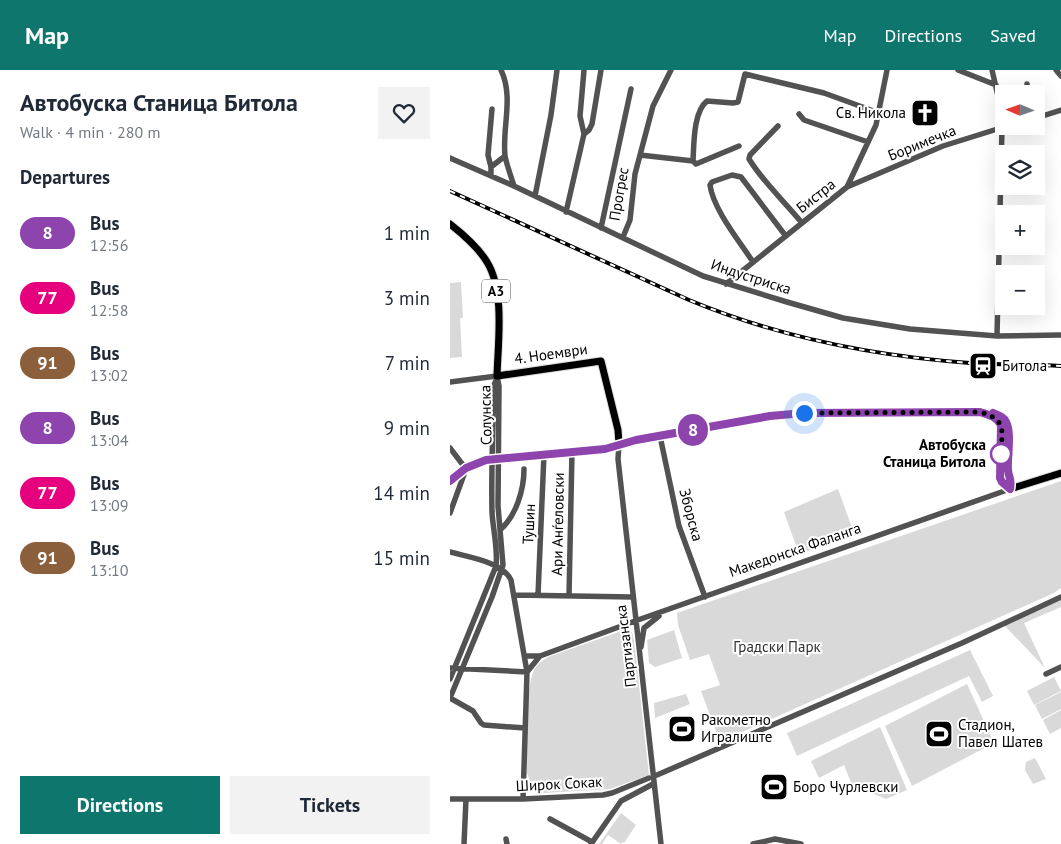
<!DOCTYPE html>
<html lang="en">
<head>
<meta charset="utf-8">
<style>
  body { margin:0; font-family:"PT Sans",sans-serif; background:#f2f2f3; color:#1f2937; height:100vh; display:flex; flex-direction:column; font-size:19px; white-space:nowrap }
  * { box-sizing:border-box; margin:0 }
  p { font-size:16px; color:#747a83 }
  .icon { flex:none; width:28px; height:28px; fill:none; stroke:currentColor; stroke-width:2; stroke-linecap:round; stroke-linejoin:round }
  .map { position:relative; flex:1; overflow:hidden }
  .side { display:flex; flex-direction:column; background:#fff; width:450px }
  .side>* { flex:none }
  .badge { padding:0 10px; border-radius:16px; font-size:18px; line-height:32px }
  .needle { width:32px; rotate:272deg }
  .fabs { position:absolute; left:545px; top:15px; display:grid; gap:10px }
  .fabs a { display:grid; place-items:center; width:50px; height:50px; border-radius:0px; background:#fff; box-shadow:0 5px 20px #0002; font-size:25px }
  .you { position:absolute; width:25px; height:25px; margin:-12px; border:4px solid #fff; border-radius:50%; background:#1a73e8; box-shadow:0 0 0 8px #1a73e833 }
  .map>.badge { position:absolute; translate:-50% -50%; box-shadow:0 0 0 2px #fff }
  h2 { padding:0 20px; font-size:19px; line-height:45px }
  .round { display:grid; place-items:center; flex:none; width:52px; height:52px; border-radius:0px; background:#f2f2f3 }
  .head { display:flex; align-items:center; justify-content:space-between; height:85px; padding:0 20px }
  h1 { font-size:24px; font-weight:600; line-height:38px }
  .primary-button { display:flex; gap:10px; margin-top:auto; padding:10px 20px }
  .primary-button a { flex:1; height:58px; border-radius:0px; background:#0f766e; color:#fff; font-size:20px; font-weight:600; line-height:58px; text-align:center }
  .primary-button a+a { background:#f2f2f3; color:#1f2937 }
  ul { padding:0; list-style:none }
  li { display:flex; align-items:center; gap:15px; height:65px; padding:0 20px }
  li div { flex:1 }
  li b { display:block; font-size:19px }
  li em { font-style:normal }
  li .badge { min-width:55px; font-weight:700; text-align:center }
  header { display:flex; align-items:center; gap:30px; box-sizing:border-box; height:70px; padding:0 25px; background:#0f766e; color:#fff }
  header strong { font-size:24px }
  nav { display:flex; gap:28px; margin-inline-start:auto; font-size:18px }
  main { display:flex; flex:1; min-height:0 }
  .map>svg:first-child { display:block }
</style>
</head>
<body>
<header>
<strong>Map</strong>
<nav><a>Map</a><a>Directions</a><a>Saved</a></nav>
</header>
<main>
<section class="side">
<div class="head"><div><h1>Автобуска Станица Битола</h1><p>Walk · 4 min · 280 m</p></div><a class="round"><svg class="icon" aria-label="heart" viewBox="0 0 24 24"><path d="M12 20l-8-8c-3-5 5-10 8-4 3-6 11-1 8 4z"/></svg></a></div>
<h2>Departures</h2>
<ul>
<li><span class="badge" style="background:#8e44ad;color:#fff">8</span><div><b>Bus</b><p>12:56</p></div><em>1 min</em></li>
<li><span class="badge" style="background:#e6007e;color:#fff">77</span><div><b>Bus</b><p>12:58</p></div><em>3 min</em></li>
<li><span class="badge" style="background:#8b5e3c;color:#fff">91</span><div><b>Bus</b><p>13:02</p></div><em>7 min</em></li>
<li><span class="badge" style="background:#8e44ad;color:#fff">8</span><div><b>Bus</b><p>13:04</p></div><em>9 min</em></li>
<li><span class="badge" style="background:#e6007e;color:#fff">77</span><div><b>Bus</b><p>13:09</p></div><em>14 min</em></li>
<li><span class="badge" style="background:#8b5e3c;color:#fff">91</span><div><b>Bus</b><p>13:10</p></div><em>15 min</em></li>
</ul>
<div class="primary-button"><a>Directions</a><a>Tickets</a></div>
</section>
<div class="map">
<svg width="611" height="774" viewBox="0 0 611 774">
  <rect width="100%" height="100%" fill="#fff"/>
  <path fill="#d9d9d9" d="M11 212 13 248H10L12 287 0 288V213Z
    M611 411V518L604 523 270 672 251 621 270 615 259 584 240 590 228 555 227 543Z
    M388 419 405 466 349 484 334 442Z
    M611 530V537L574 553 595 598 555 556Z
    M177 559 182 562 184 570 199 705 160 719 94 723 84 711H80L77 703C77 680 75 619 84 600 87 594 92 591 98 587Z
    M224 560 232 588 205 597 199 593 197 570Z
    M520 580 543 626 532 632 519 606 347 686 337 663Z
    M604 607 611 621 584 635 577 621Z
    M517 614 544 673 462 716 435 656Z
    M611 622V639L592 649 585 635Z
    M236 624 240 634 205 648 204 633Z
    M611 640V658L600 664 593 650Z
    M430 657 457 720 436 729 402 715 394 695 369 708 361 691Z
    M585 688 596 709 583 714 575 700 576 692Z
    M171 743 186 755 174 773 172 772 171 774 158 765 152 774H149Z"/>
  <g fill="none" stroke-linecap="round" stroke-linejoin="round">
    <defs>
      <path id="major" d="M0 154C14 165 28 177 37 192 55 221 48 272 47 306L151 291 168 360 169 374 320 346 354 343H543C548 345 554 347 556 352 562 363 557 387 558 400 559 409 562 409 560 419
        M542 346 548 349 551 355 550 408 552 412 560 419
        M560 419 611 403"/>
    </defs>
    <use href="#major" stroke="#dbdbdb" stroke-width="9"/>
    <path stroke="#525252" stroke-width="5.5" d="M51 0C64 27 52 57 55 86 57 96 61 106 64 116
      M508 0 546 15
      M542 0 550 35 552 58 547 266
      M606 0 611 6
      M577 14 579 24
      M349 44 354 50 418 72
      M586 48 611 40
      M328 56 300 85 299 89C313 112 335 132 352 153
      M134 64 139 60 142 54 151 0
      M190 85 243 91C244 75 243 42 257 31L283 33 288 32 295 4 374 23 429 43
      M0 88 64 116 253 206 337 232 393 248 460 259 547 266 611 265
      M243 91 246 94 289 76
      M41 97 55 86
      M41 106V97L38 85 42 39
      M397 117 493 76 557 56
      M85 126 101 45 107 0
      M116 142 134 64 130 46 134 0
      M151 158 181 19
      M173 167 180 150 185 104 203 36 221 0
      M303 192C290 172 263 139 260 115L262 112 282 105 291 107 335 165
      M276 214 397 117 426 55 437 0
      M0 312 47 306
      M210 366 229 456 255 527
      M0 378 16 399 0 443
      M0 411 16 399 36 390 155 379 169 374 168 389 211 774
      M50 460C66 446 74 420 74 399
      M0 482C18 487 53 492 61 510L77 602 73 729
      M65 525 182 527
      M88 525 94 384
      M119 526 122 382
      M191 577 194 558 209 546
      M75 586H90L185 551 560 419
      M0 598 77 602 90 586
      M596 604 611 597
      M0 609 46 496C48 478 43 460 42 442 41 400 43 358 44 315L47 308
      M0 628 42 527 53 495 48 436 49 316 47 306
      M0 628 23 641 31 653 34 655 75 658
      M207 705 512 573 611 527
      M0 729H73L153 725 162 723 199 708
      M100 749 142 772
      M56 769 57 774
      M14 774 16 729
      M141 774 171 731 203 714
      M303 774 325 769 351 774"/>
    <use href="#major" stroke="#000" stroke-width="7"/>
    <defs>
      <path id="rail" d="M0 121 239 230C328 267 424 286 520 293 550 295 581 294 611 296"/>
    </defs>
    <use href="#rail" stroke="#000" stroke-width="4"/>
    <use href="#rail" stroke="#fff" stroke-width="2" stroke-dasharray="5.5" stroke-linecap="butt"/>
  </g>
  <g fill="none" stroke-linecap="round" stroke-linejoin="round">
    <defs>
      <path id="line" d="M0 411 16 398 36 390 155 379 186 370 320 346 354 343 530 342C539 345 546 346 551 355L550 408 552 412 560 419C562 409 559 409 558 400 557 387 562 363 556 352 554 347 548 345 543 343"/>
    </defs>
    <use href="#line" stroke="#fff" stroke-width="11"/>
    <use href="#line" stroke="#8e44ad" stroke-width="8"/>
    <path stroke="#000" stroke-width="5" stroke-dasharray="0 9" d="M354 343 530 342C557 350 552 359 551 384"/>
  </g>
  <defs>
    <symbol id="church-square" viewBox="-11 -11 22 22"><rect x="-9" y="-9" width="18" height="18" rx="4" fill="#000" stroke="#fff"/><path d="M-1.2-6h2.4v3.5h3.3v2.4h-3.3V6h-2.4V-.1h-3.3v-2.4h3.3Z" fill="#fff"/></symbol>
    <symbol id="station-square" viewBox="-11 -11 22 22"><rect x="-9" y="-9" width="18" height="18" rx="4" fill="#000" stroke="#fff"/><path d="M-3-6H3Q5-6 5-4V2Q5 4 3 4L4.5 6H3L1.5 4h-3L-3 6H-4.5L-3 4Q-5 4-5 2V-4Q-5-6-3-6ZM-3.5-4v3h7v-3ZM-3.5 1v1.5H-2V1ZM2 1v1.5H3.5V1Z" fill="#fff"/></symbol>
    <symbol id="stadium-square" viewBox="-11 -11 22 22"><rect x="-9" y="-9" width="18" height="18" rx="4" fill="#000" stroke="#fff"/><path d="M0-5a6.5 5 0 1 0 0 10a6.5 5 0 1 0 0-10ZM-3.5-1.8h7v3.6h-7Z" fill="#fff"/></symbol>
  </defs>
  <g fill-rule="evenodd">
    <use href="#church-square" x="459" y="27" width="32" height="32"/>
    <use href="#station-square" x="517" y="280" width="32" height="32"/>
    <use href="#stadium-square" x="216" y="643" width="32" height="32"/>
    <use href="#stadium-square" x="473" y="648" width="32" height="32"/>
    <use href="#stadium-square" x="308" y="701" width="32" height="32"/>
  </g>
  <circle fill="#fff" stroke="#8e44ad" stroke-width="2.5" cx="551" cy="384" r="10"/>
  <g text-anchor="middle" stroke-width="4" stroke-linejoin="round" paint-order="stroke">
    <rect fill="#fff" stroke="#4c4c4c" stroke-width="1" x="32" y="209.5" width="28" height="23" rx="4"/>
    <g font-size="14" font-weight="bold" fill="#000">
      <text x="46" y="226">A3</text>
    </g>
    <g font-size="15" fill="#000" stroke="#fff" text-anchor="start">
      <text x="456" y="48" text-anchor="end">Св. Никола</text>
      <text x="552" y="301">Битола</text>
      <text x="251" y="655">Ракометно<tspan x="251" dy="17">Игралиште</tspan></text>
      <text x="508" y="660">Стадион,<tspan x="508" dy="17">Павел Шатев</tspan></text>
      <text x="343" y="722">Боро Чурлевски</text>
    </g>
    <g font-size="15" fill="#000" stroke="#fff">
      <text transform="translate(472 73) rotate(-22)" y="5">Боримечка</text>
      <text transform="translate(169 124) rotate(-80)" y="5">Прогрес</text>
      <text transform="translate(366 126) rotate(-38)" y="5">Бистра</text>
      <text transform="translate(301 207) rotate(18)" y="5">Индустриска</text>
      <text transform="translate(101 284) rotate(-8)" y="5">4. Ноември</text>
      <text transform="translate(36 345) rotate(-91)" y="5">Солунска</text>
      <text transform="translate(241 445) rotate(75)" y="5">Зборска</text>
      <text transform="translate(79 454) rotate(-87)" y="5">Тушин</text>
      <text transform="translate(108 454) rotate(-89)" y="5">Ари Анѓеловски</text>
      <text transform="translate(345 480) rotate(-19)" y="5">Македонска Фаланга</text>
      <text transform="translate(176 576) rotate(-97)" y="5">Партизанска</text>
      <text transform="translate(109 714) rotate(-3)" y="5">Широк Сокак</text>
    </g>
    <g font-size="15" font-weight="bold" fill="#000" stroke="#fff" text-anchor="end">
      <text x="536" y="380">Автобуска<tspan x="536" dy="17">Станица Битола</tspan></text>
    </g>
    <g font-size="15" fill="#303030" stroke="#fff">
      <text x="327" y="582">Градски Парк</text>
    </g>
  </g>
</svg>
<div class="fabs">
<a><svg class="needle" viewBox="-14 -14 28 28"><path d="M0-13l5 13h-10z" fill="#e53935"/><path d="M0 13l5-13h-10z" fill="#747a83"/></svg></a>
<a><svg class="icon" aria-label="layers" viewBox="0 0 24 24"><path d="M12 4l9 5-9 5-9-5zM3 14l9 5 9-5"/></svg></a>
<a>+</a>
<a>−</a>
</div>
<div class="you" style="left:354px;top:343px"></div>
<b class="badge" style="left:243px;top:360px;background:#8e44ad;color:#fff">8</b>
</div>
</main>
</body>
</html>
